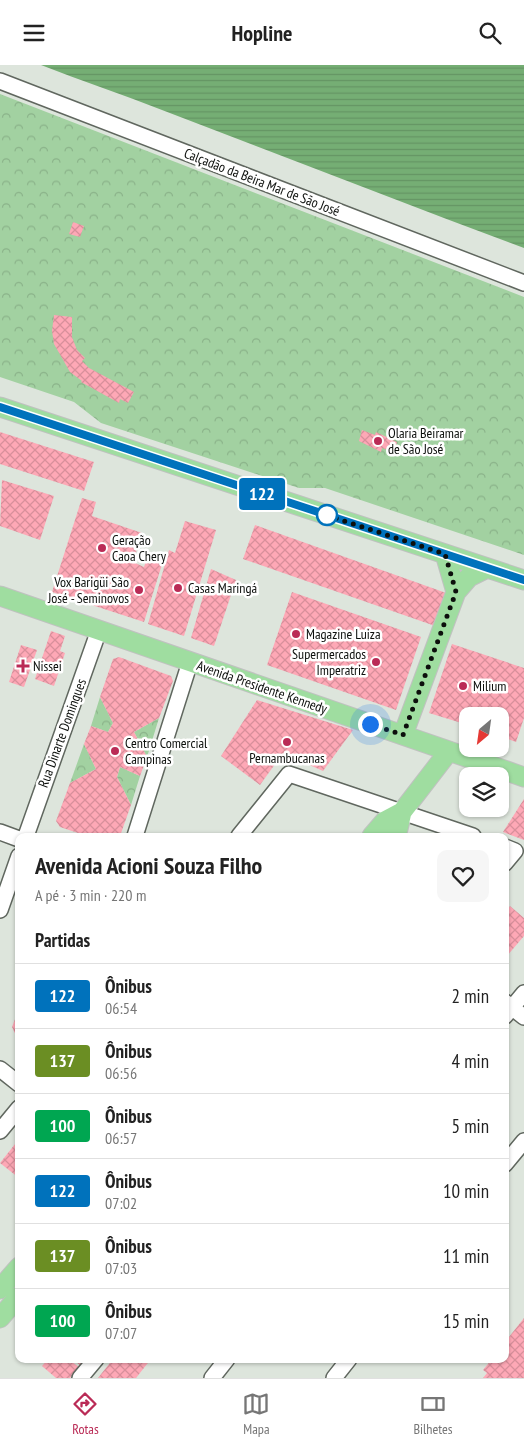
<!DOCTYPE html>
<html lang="pt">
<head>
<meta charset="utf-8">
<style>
  body { margin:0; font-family:"PT Sans Narrow",sans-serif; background:#f6f6f6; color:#222; height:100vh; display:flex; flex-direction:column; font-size:19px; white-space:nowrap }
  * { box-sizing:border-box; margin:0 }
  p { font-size:16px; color:#767676 }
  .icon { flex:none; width:28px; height:28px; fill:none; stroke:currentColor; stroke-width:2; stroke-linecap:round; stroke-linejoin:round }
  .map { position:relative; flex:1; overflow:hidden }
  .panel { position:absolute; left:15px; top:768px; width:494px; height:530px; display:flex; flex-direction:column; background:#fff; border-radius:10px; box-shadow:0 1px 4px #0004 }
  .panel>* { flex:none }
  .badge { padding:0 10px; border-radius:4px; font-size:18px; line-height:32px }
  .needle { width:32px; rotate:209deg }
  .fabs { position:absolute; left:459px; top:642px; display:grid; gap:10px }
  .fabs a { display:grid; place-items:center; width:50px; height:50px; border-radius:10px; background:#fff; box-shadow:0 1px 4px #0004; font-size:25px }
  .you { position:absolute; width:25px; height:25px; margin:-12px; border:4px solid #fff; border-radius:50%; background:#1a73e8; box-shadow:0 0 0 8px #1a73e833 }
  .map>.badge { position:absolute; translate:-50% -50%; box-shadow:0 0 0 2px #fff }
  h2 { padding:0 20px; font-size:19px; line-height:45px }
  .round { display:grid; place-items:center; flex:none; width:52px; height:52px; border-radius:10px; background:#f6f6f6 }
  .overview { display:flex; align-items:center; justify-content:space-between; height:85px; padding:0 20px }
  h1 { font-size:24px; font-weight:700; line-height:38px }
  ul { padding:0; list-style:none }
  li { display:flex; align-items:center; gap:15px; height:65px; padding:0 20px; border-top:1px solid #e0e0e0 }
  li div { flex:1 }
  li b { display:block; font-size:19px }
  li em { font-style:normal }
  li .badge { min-width:55px; font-weight:700; text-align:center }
  header { display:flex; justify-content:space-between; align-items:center; height:65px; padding:0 20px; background:#fff; font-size:22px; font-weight:700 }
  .tabs { display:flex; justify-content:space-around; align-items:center; height:70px; border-top:1px solid #e0e0e0; background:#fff; font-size:14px; color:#767676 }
  .tabs a { display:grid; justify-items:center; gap:2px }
  .tabs .on { color:#ba2b56 }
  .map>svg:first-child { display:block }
</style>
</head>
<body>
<header><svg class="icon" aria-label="menu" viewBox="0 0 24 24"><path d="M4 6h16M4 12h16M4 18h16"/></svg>Hopline<svg class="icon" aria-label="search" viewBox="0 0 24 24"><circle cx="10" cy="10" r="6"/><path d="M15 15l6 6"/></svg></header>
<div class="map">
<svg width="524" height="1313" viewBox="0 0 524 1313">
  <defs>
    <pattern id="park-crowns" width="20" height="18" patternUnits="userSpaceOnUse" patternTransform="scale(1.25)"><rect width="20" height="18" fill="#a2d1a1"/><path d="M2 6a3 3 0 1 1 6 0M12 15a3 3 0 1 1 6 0" fill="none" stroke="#8ab289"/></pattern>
    <pattern id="water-rules" width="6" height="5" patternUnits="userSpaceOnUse" patternTransform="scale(1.25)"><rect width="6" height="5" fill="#75ae74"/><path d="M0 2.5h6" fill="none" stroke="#649463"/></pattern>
    <pattern id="building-cross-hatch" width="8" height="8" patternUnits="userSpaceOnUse" patternTransform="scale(1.25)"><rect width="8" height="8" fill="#fea8b6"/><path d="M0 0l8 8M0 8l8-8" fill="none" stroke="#d88f9b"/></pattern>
  </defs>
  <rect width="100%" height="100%" fill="#dde5dc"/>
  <path fill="url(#park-crowns)" d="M0 29 524 232V490L325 423H299L101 358 74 337 0 312Z
    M100 632 113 658 108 667 91 661Z
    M159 653 147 692 134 667Z
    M84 679 96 704 70 718Z
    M120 702 140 711 131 740 117 712Z"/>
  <path fill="url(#water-rules)" d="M41 0H524V183C403 138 283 91 162 45 122 29 81 16 41 0Z"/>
  <path fill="url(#building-cross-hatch)" d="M73 157 84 161 80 172 69 169Z
    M54 250 72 252V272L77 285 85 293 82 296 89 303 134 327 128 338 120 334 119 338 81 317 82 316 70 307 54 279 52 266Z
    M362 365 375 370 376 367 397 377 394 387 382 383 381 387 359 376Z
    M0 367 94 397 84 426 0 399Z
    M2 415 54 431 40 475 0 461Z
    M82 433 96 437 92 451 142 468 133 497 144 502 149 487 164 493 144 557 52 527Z
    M185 456 216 465 184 571 148 559 169 485 175 488Z
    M255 460 449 529 438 562 243 494Z
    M211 504 236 515 214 581 191 573Z
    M292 527 421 572 396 645 267 600Z
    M51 566 65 571 60 586 65 588 54 621 35 614Z
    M452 579 524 603V653L516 677 500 671V651H468V660L429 648Z
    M21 580 37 585 24 622 9 617Z
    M119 592 171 611 173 616 159 653 134 667 147 692 140 711 120 702 117 712 131 740 120 771H87L60 762 56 756 70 718 96 704 84 679 91 661 108 667 113 658 100 632 113 594Z
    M257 635 353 665 323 706 283 688 260 720 221 691Z
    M524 734V775L503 767Z
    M510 841 524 853V871L507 891 505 889V847Z
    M19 944V977L12 962Z
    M19 1074V1113L0 1098Z
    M524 1253V1313H483L487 1308 483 1305 492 1294H505V1277Z
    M48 1294H68L79 1302 70 1313H56L42 1301Z
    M72 1294H86L81 1301Z
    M113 1294H151L136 1313H98Z"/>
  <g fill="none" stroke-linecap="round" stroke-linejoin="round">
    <defs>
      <path id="minor" d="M0 16 524 218
        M0 767 19 774
        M26 771 99 565
        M135 771 190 597
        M239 771 289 709 473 771
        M505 782 515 786 505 798
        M0 845 19 791
        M505 937 524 952
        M505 951 524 928
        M0 1004 19 1019
        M0 1066 19 1043
        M505 1099 524 1076
        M80 1313 96 1294
        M212 1313 227 1294
        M334 1313 349 1294"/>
      <path id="major" d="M0 342 524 515
        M445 489 456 527
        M0 531 524 712
        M403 670 456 527 469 512 487 503
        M372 771 385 756 402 747
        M392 771 398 764 402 747 449 686
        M0 1224 19 1202
        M0 1253 19 1231"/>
    </defs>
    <use href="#minor" stroke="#60675f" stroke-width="18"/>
    <use href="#major" stroke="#c0c1c0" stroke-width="21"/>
    <use href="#minor" stroke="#fff" stroke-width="15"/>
    <use href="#major" stroke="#9fdda0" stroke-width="19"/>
  </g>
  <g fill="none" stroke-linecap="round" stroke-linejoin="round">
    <defs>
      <path id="line" d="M0 342 524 515"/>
    </defs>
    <use href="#line" stroke="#fff" stroke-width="11"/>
    <use href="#line" stroke="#0072bc" stroke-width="8"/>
    <path stroke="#0c0f0c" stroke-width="5" stroke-dasharray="0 9" d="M327 450 323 449 445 489 456 527 403 670 370 659"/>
  </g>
  <g fill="#ba2b56" stroke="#fff" stroke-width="2">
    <circle cx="378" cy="376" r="5"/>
    <circle cx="102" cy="483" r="5"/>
    <circle cx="178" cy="523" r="5"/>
    <circle cx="139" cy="525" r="5"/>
    <circle cx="296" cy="569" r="5"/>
    <circle cx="376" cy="597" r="5"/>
    <path d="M20.5 593.5h5v5h5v5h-5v5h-5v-5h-5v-5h5z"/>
    <circle cx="463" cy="621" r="5"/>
    <circle cx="287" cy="677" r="5"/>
    <circle cx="115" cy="686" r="5"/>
  </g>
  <circle fill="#fff" stroke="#0072bc" stroke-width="2.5" cx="327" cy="450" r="10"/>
  <g text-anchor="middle" stroke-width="5" stroke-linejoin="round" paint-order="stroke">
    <g font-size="14" fill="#0c0f0c" stroke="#fff">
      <text transform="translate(262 117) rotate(21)" y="5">Calçadão da Beira Mar de São José</text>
      <text transform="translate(262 622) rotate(19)" y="5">Avenida Presidente Kennedy</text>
      <text transform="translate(62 668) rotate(-70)" y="5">Rua Dinarte Domingues</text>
    </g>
    <g font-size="14" fill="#0c0f0c" stroke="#fff" text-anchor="start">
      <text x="388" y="373">Olaria Beiramar<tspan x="388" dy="16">de São José</tspan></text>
      <text x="112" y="480">Geração<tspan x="112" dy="16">Caoa Chery</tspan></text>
      <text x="129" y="522" text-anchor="end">Vox Barigüi São<tspan x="129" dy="16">José - Seminovos</tspan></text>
      <text x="188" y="528">Casas Maringá</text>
      <text x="306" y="574">Magazine Luiza</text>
      <text x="366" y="594" text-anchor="end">Supermercados<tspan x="366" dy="16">Imperatriz</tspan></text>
      <text x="33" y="606">Nissei</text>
      <text x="473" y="626">Milium</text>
      <text x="125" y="683">Centro Comercial<tspan x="125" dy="16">Campinas</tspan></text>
      <text x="287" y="698" text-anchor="middle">Pernambucanas</text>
    </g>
  </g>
</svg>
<div class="fabs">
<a><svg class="needle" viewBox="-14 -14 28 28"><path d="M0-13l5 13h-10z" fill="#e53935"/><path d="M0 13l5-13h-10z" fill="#767676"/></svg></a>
<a><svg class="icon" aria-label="layers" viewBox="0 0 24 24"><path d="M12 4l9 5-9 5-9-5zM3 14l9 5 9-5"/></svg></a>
</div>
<div class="you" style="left:370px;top:659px"></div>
<b class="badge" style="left:262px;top:429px;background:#0072bc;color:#fff">122</b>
<section class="panel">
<div class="overview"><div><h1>Avenida Acioni Souza Filho</h1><p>A pé · 3 min · 220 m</p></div><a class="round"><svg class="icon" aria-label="heart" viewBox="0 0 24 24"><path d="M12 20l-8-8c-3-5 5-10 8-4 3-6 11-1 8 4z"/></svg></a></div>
<h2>Partidas</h2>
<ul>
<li><span class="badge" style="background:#0072bc;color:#fff">122</span><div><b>Ônibus</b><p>06:54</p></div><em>2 min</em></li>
<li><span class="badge" style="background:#6b8e23;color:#fff">137</span><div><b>Ônibus</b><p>06:56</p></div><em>4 min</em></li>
<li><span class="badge" style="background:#00a651;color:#fff">100</span><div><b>Ônibus</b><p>06:57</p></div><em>5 min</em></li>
<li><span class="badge" style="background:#0072bc;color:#fff">122</span><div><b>Ônibus</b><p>07:02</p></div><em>10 min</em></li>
<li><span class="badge" style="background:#6b8e23;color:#fff">137</span><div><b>Ônibus</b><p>07:03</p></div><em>11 min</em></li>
<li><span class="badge" style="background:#00a651;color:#fff">100</span><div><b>Ônibus</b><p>07:07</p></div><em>15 min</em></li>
</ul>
</section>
</div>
<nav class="tabs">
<a class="on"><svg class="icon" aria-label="directions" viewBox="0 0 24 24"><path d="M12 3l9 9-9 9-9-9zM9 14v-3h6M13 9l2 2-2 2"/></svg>Rotas</a>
<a><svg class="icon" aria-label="map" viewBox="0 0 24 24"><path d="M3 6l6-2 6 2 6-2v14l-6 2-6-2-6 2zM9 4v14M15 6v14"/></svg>Mapa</a>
<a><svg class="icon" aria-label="tickets" viewBox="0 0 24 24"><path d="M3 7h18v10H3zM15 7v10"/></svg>Bilhetes</a>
</nav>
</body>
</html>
